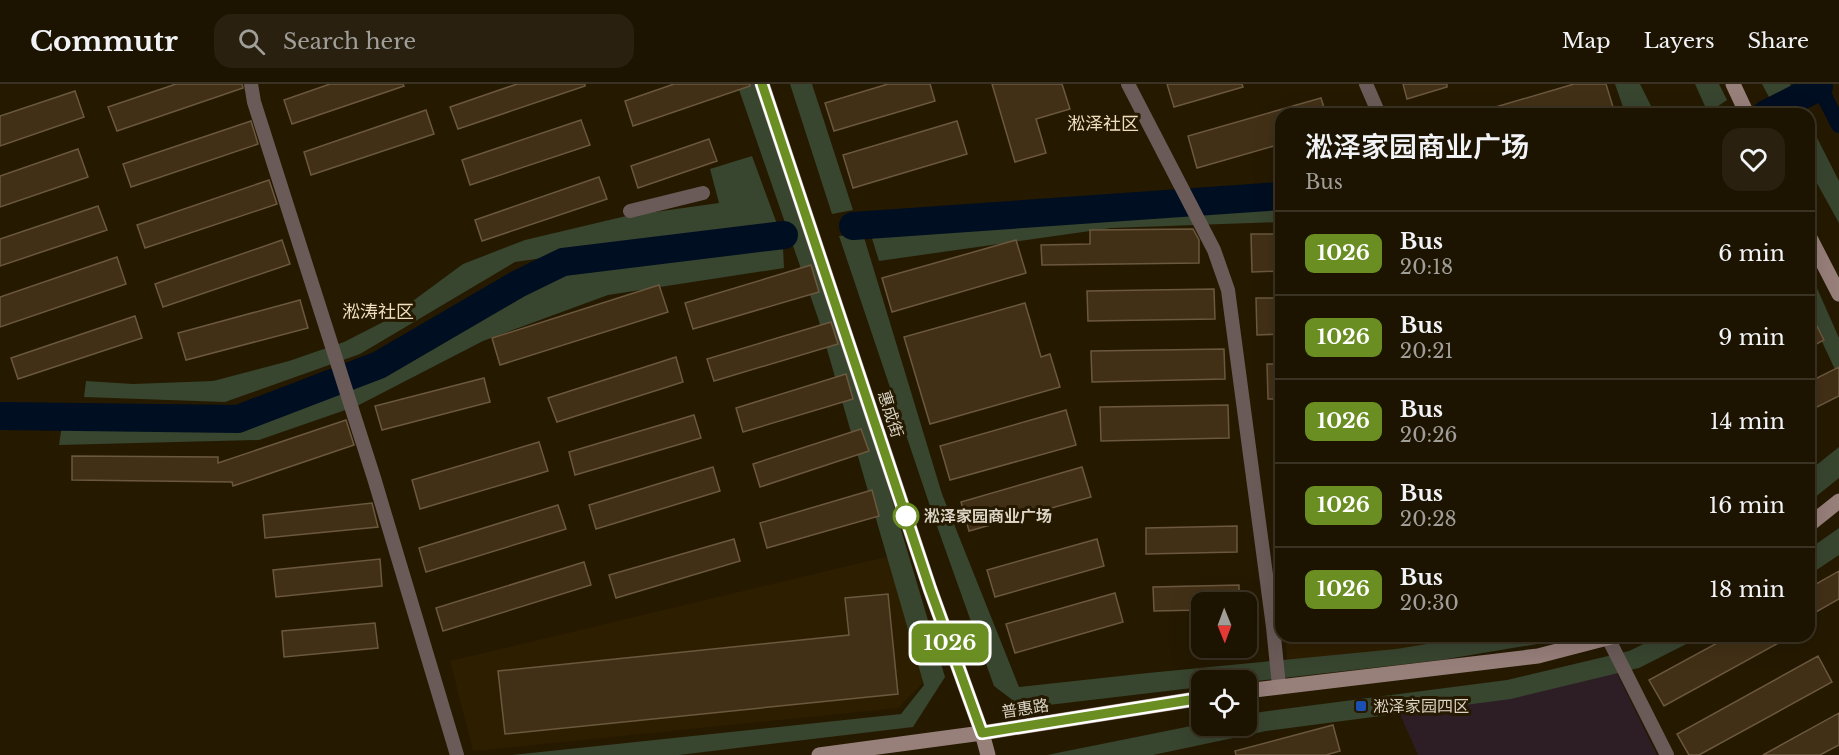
<!DOCTYPE html>
<html lang="en">
<head>
<meta charset="utf-8">
<style>
  body { margin:0; font-family:"Libre Baskerville","Noto Sans SC",serif; background:#29200f; color:#f1f3f6; height:100vh; display:flex; flex-direction:column; font-size:22px; white-space:nowrap }
  * { box-sizing:border-box; margin:0 }
  p { font-size:20px; color:#a09e99 }
  .icon { flex:none; width:33px; height:33px; fill:none; stroke:currentColor; stroke-width:2; stroke-linecap:round; stroke-linejoin:round }
  .map { position:relative; flex:1; overflow:hidden }
  .drawer { position:absolute; left:1275px; top:24px; width:540px; height:534px; display:flex; flex-direction:column; background:#1c1300; border-radius:18px; box-shadow:0 6px 24px #0002,0 0 0 2px #3a3222 }
  .drawer>* { flex:none }
  .badge { padding:0 12px; border-radius:9px; font-size:21px; line-height:39px }
  .needle { width:39px; rotate:179deg }
  .tools { position:absolute; left:1191px; top:508px; display:grid; gap:12px }
  .tools a { display:grid; place-items:center; width:66px; height:66px; border-radius:12px; background:#1c1300; box-shadow:0 6px 24px #0002,0 0 0 2px #3a3222; font-size:30px }
  .map>.badge { position:absolute; translate:-50% -50%; box-shadow:0 0 0 3px #fff }
  .round { display:grid; place-items:center; flex:none; width:63px; height:63px; border-radius:18px; background:#29200f }
  .headline { display:flex; align-items:center; justify-content:space-between; height:102px; padding:0 30px }
  h1 { font-size:28px; font-weight:600; line-height:45px }
  ul { padding:0; list-style:none }
  li { display:flex; align-items:center; gap:18px; height:84px; padding:0 30px; border-top:2px solid #3a3222 }
  li div { flex:1 }
  li b { display:block; font-size:22px }
  li em { font-style:normal }
  li .badge { min-width:66px; font-weight:700; text-align:center }
  header { display:flex; align-items:center; gap:36px; box-sizing:border-box; height:84px; padding:0 30px; background:#1c1300; border-bottom:2px solid #3a3222 }
  header strong { font-size:28px }
  nav { display:flex; gap:33px; margin-inline-start:auto; font-size:21px }
  .search { width:420px; height:54px; background:#29200f; display:flex; align-items:center; gap:15px; box-sizing:border-box; padding:0 21px; border-radius:18px; color:#a09e99; font-size:22px }
  .map>svg:first-child { display:block }
</style>
</head>
<body>
<header>
<strong>Commutr</strong>
<div class="search"><svg class="icon" aria-label="search" viewBox="0 0 24 24"><circle cx="10" cy="10" r="6"/><path d="M15 15l6 6"/></svg>Search here</div>
<nav><a>Map</a><a>Layers</a><a>Share</a></nav>
</header>
<div class="map">
<svg width="1839" height="671" viewBox="0 0 1839 671">
  <rect width="100%" height="100%" fill="#251900"/>
  <path fill="#2e1e00" d="M902 469 934 588 898 624 473 667 450 577Z
    M1286 552H1517L1287 583Z"/>
  <path fill="#2d1d25" d="M1614 583 1657 671H1418L1395 619Z"/>
  <path fill="#38452f" d="M737 0H756L844 255 945 593 913 643 679 671H512L901 630 924 601 818 234Z
    M790 0H812L853 126 832 130Z
    M1615 0H1640L1655 30H1610L1624 26Z
    M1695 0H1719L1727 16 1708 29Z
    M1762 0H1790L1805 30H1778Z
    M1809 38 1839 97V139L1809 85Z
    M752 72 777 140 515 178 360 270 225 318 84 313 86 297 133 300 213 297 289 277 344 258 387 236 463 180 525 156 626 132 719 119 710 85Z
    M1281 115V138L1111 144 879 177 870 148Z
    M863 150 942 410 1019 603 1148 589 1396 565 1477 552H1569L1555 557 1441 576 1247 598 1202 597 1201 603 1023 624 994 602 933 431 839 152Z
    M783 163 784 184 608 211 483 257 357 322 259 356 59 361 62 341 233 343 366 296 531 196Z
    M1809 186 1839 254V294L1809 230Z
    M1839 363V394L1809 418V387Z
    M1839 444V471L1809 491V465Z
    M1660 552H1702L1639 584 1511 615 1266 647 1153 671H1047L1201 640 1202 642H1246L1247 631 1261 628 1507 596 1629 567Z"/>
  <g fill="none" stroke-linecap="round" stroke-linejoin="round">
    <path stroke="#000e21" stroke-width="16" d="M1818 0 1839 41"/>
    <path stroke="#000e21" stroke-width="28" d="M1766 30 1819 3
      M853 142 1281 112
      M0 332 238 335 379 281 518 200 563 178 784 151"/>
  </g>
  <path fill="#423016" stroke="#6b583f" stroke-width="1.5" d="M176 0H242L243 4 117 47 108 23Z
    M330 0H403L404 2 292 40 284 16Z
    M517 0H585V2L458 45 450 23Z
    M674 0H750V2L633 42 625 17Z
    M888 0H930L935 17 834 47 825 19Z
    M992 0H1062L1070 25 1036 35 1046 69 1015 78Z
    M1167 0H1242L1243 3 1174 23Z
    M1403 0H1447V3L1407 15Z
    M1574 0H1606L1613 23 1590 30H1483L1482 27Z
    M75 7 84 33 0 62V32Z
    M1321 14 1326 30H1281V60L1197 84 1188 52Z
    M426 26 434 50 311 91 304 68Z
    M581 36 590 61 470 101 462 76Z
    M251 37 258 60 131 103 123 80Z
    M957 37 967 70 853 104 843 71Z
    M709 55 717 77 638 104 631 82Z
    M78 65 88 93 0 123V92Z
    M599 93 607 115 482 157 475 136Z
    M269 96 277 120 145 164 137 141Z
    M98 122 107 146 0 182V155Z
    M1193 145 1199 156V179L1042 181 1041 161 1090 160V146Z
    M1251 150H1281V187L1252 188Z
    M282 156 290 180 163 223 155 200Z
    M1016 156 1026 189 892 228 882 194Z
    M117 173 126 200 0 243V213Z
    M811 181 819 208 693 245 685 219Z
    M659 201 668 228 500 281 492 254Z
    M1214 205 1215 235 1088 237 1087 207Z
    M1256 214H1281V250L1257 251Z
    M300 216 308 244 186 276 178 249Z
    M1025 219 1041 273 1050 270 1060 303 930 340 904 253Z
    M1809 227 1824 256 1809 264Z
    M135 232 142 254 18 295 11 274Z
    M831 238 838 260 714 297 707 275Z
    M1224 265 1225 295 1092 298 1091 267Z
    M676 273 683 298 557 338 548 314Z
    M1267 280H1281V315H1268Z
    M1839 283V312L1809 327V298Z
    M846 290 853 315 743 348 736 324Z
    M484 294 490 318 382 346 375 322Z
    M1228 321 1229 354 1101 357 1100 323Z
    M1066 326 1076 361 950 396 940 362Z
    M694 331 701 354 575 391 569 368Z
    M346 336 354 361 233 402 232 398 72 396V372L218 373V379Z
    M861 345 869 367 760 403 753 380Z
    M539 358 548 387 420 425 412 396Z
    M713 383 720 407 596 445 589 421Z
    M1082 383 1091 413 969 447 961 418Z
    M872 406 879 432 767 464 760 439Z
    M372 419 378 443 265 454 263 431Z
    M558 421 566 445 426 488 419 464Z
    M1237 442V468L1146 470V444Z
    M734 455 740 477 616 514 609 491Z
    M1097 455 1104 482 995 513 987 486Z
    M380 475 382 502 276 513 273 486Z
    M584 478 591 501 443 547 436 524Z
    M1839 487V515L1809 532V504Z
    M1239 501V519H1202V526L1154 527 1153 503Z
    M1115 509 1123 538 1015 569 1006 540Z
    M888 510 898 610 505 650 498 587 849 551 845 514Z
    M375 539 378 564 284 573 282 547Z
    M1730 552H1791L1664 622 1649 596Z
    M1818 572 1832 598 1699 671H1689L1677 650Z
    M1839 629V661L1820 671H1763Z
    M1333 641 1340 667 1326 671H1236L1235 667Z"/>
  <g fill="none" stroke-linecap="round" stroke-linejoin="round">
    <path stroke="#6a5b58" stroke-width="14" d="M251 0 254 18 374 394 457 671
      M1128 0 1214 166 1228 206 1273 543 1279 602
      M1366 0 1379 30
      M630 127 703 109
      M1608 554 1667 671"/>
    <path stroke="#977f7a" stroke-width="15" d="M762 0 930 505 982 649 988 671
      M1733 0 1747 30
      M1809 152 1839 210
      M1809 441 1839 417
      M1246 607 1538 572 1615 552
      M819 671 982 649 1202 614"/>
  </g>
  <g fill="none" stroke-linecap="round" stroke-linejoin="round">
    <defs>
      <path id="line" d="M762 0 930 505 982 649 1202 614"/>
    </defs>
    <use href="#line" stroke="#fff" stroke-width="14"/>
    <use href="#line" stroke="#6b8e23" stroke-width="9"/>
  </g>
  <circle fill="#fff" stroke="#6b8e23" stroke-width="3" cx="906" cy="432" r="12"/>
  <rect fill="#1a4fb4" stroke="#251900" stroke-width="2" x="1355" y="616" width="12" height="12" rx="3"/>
  <g text-anchor="middle" stroke-width="6" stroke-linejoin="round" paint-order="stroke">
    <g font-size="16" fill="#dbd3c4" stroke="#251900">
      <text transform="translate(891 330) rotate(72)" y="6">惠成街</text>
      <text transform="translate(1025 624) rotate(-9)" y="6">普惠路</text>
    </g>
    <g font-size="16" font-weight="bold" fill="#dbd3c4" stroke="#251900" text-anchor="start">
      <text x="924" y="438">淞泽家园商业广场</text>
    </g>
    <g font-size="16" fill="#dbd3c4" stroke="#251900" text-anchor="start">
      <text x="1373" y="628">淞泽家园四区</text>
    </g>
    <g font-size="18" fill="#efdfbf" stroke="#251900">
      <text x="1103" y="46">淞泽社区</text>
      <text x="378" y="234">淞涛社区</text>
    </g>
  </g>
</svg>
<div class="tools">
<a><svg class="needle" viewBox="-14 -14 28 28"><path d="M0-13l5 13h-10z" fill="#e53935"/><path d="M0 13l5-13h-10z" fill="#a09e99"/></svg></a>
<a><svg class="icon" aria-label="locate" viewBox="0 0 24 24"><circle cx="12" cy="12" r="6"/><path d="M12 2v4M12 18v4M2 12h4M18 12h4"/></svg></a>
</div>
<b class="badge" style="left:950px;top:559px;background:#6b8e23;color:#fff">1026</b>
<section class="drawer">
<div class="headline"><div><h1>淞泽家园商业广场</h1><p>Bus</p></div><a class="round"><svg class="icon" aria-label="heart" viewBox="0 0 24 24"><path d="M12 20l-8-8c-3-5 5-10 8-4 3-6 11-1 8 4z"/></svg></a></div>
<ul>
<li><span class="badge" style="background:#6b8e23;color:#fff">1026</span><div><b>Bus</b><p>20:18</p></div><em>6 min</em></li>
<li><span class="badge" style="background:#6b8e23;color:#fff">1026</span><div><b>Bus</b><p>20:21</p></div><em>9 min</em></li>
<li><span class="badge" style="background:#6b8e23;color:#fff">1026</span><div><b>Bus</b><p>20:26</p></div><em>14 min</em></li>
<li><span class="badge" style="background:#6b8e23;color:#fff">1026</span><div><b>Bus</b><p>20:28</p></div><em>16 min</em></li>
<li><span class="badge" style="background:#6b8e23;color:#fff">1026</span><div><b>Bus</b><p>20:30</p></div><em>18 min</em></li>
</ul>
</section>
</div>
</body>
</html>
